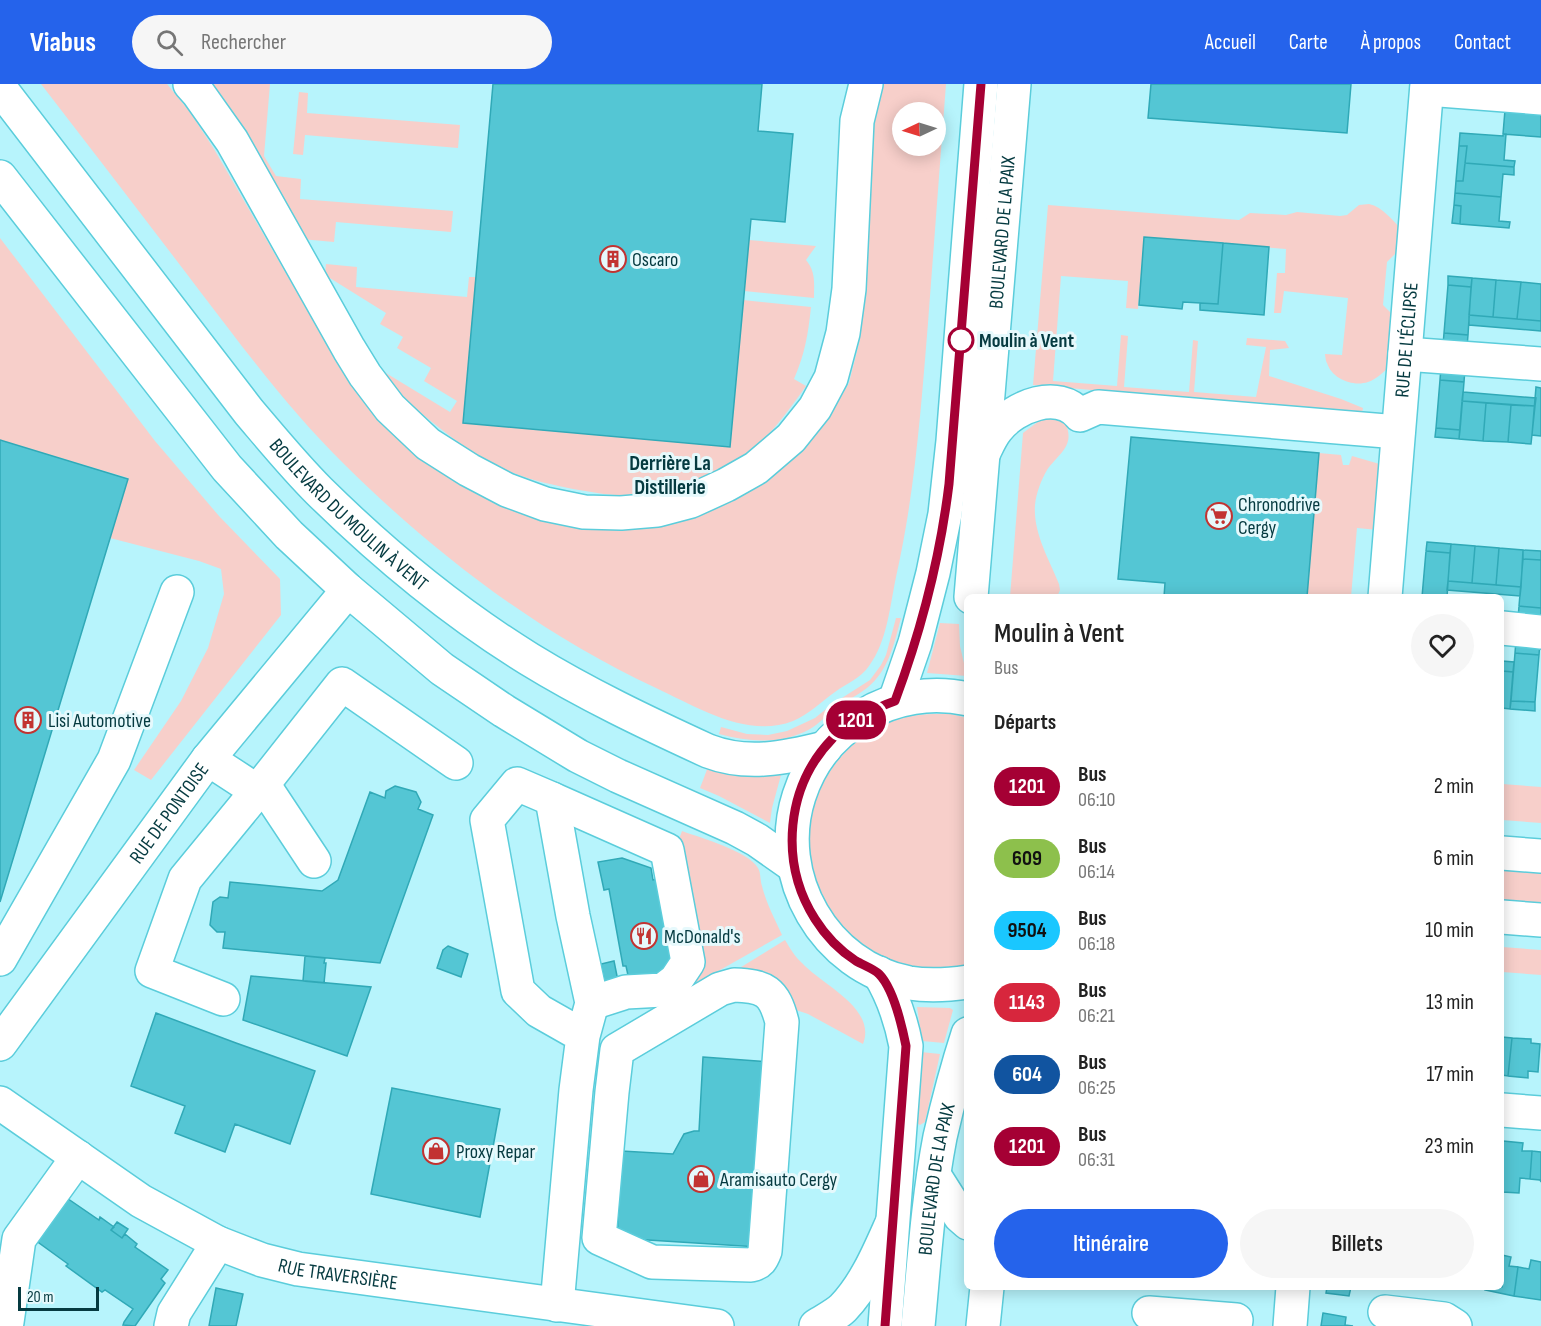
<!DOCTYPE html>
<html lang="fr">
<head>
<meta charset="utf-8">
<style>
  body { margin:0; font-family:"Sofia Sans Condensed",sans-serif; background:#f6f6f6; color:#222; height:100vh; display:flex; flex-direction:column; font-size:22px; white-space:nowrap }
  * { box-sizing:border-box; margin:0 }
  p { font-size:20px; color:#767676 }
  .icon { flex:none; width:33px; height:33px; fill:none; stroke:currentColor; stroke-width:2; stroke-linecap:round; stroke-linejoin:round }
  .map { position:relative; flex:1; overflow:hidden }
  .panel { position:absolute; left:964px; top:510px; width:540px; height:696px; display:flex; flex-direction:column; background:#fff; border-radius:9px; box-shadow:0 3px 15px #0003 }
  .panel>* { flex:none }
  .badge { padding:0 12px; border-radius:20px; font-size:21px; line-height:39px }
  .needle { width:39px; rotate:266deg }
  .fabs { position:absolute; left:892px; top:18px; display:grid; gap:12px }
  .fabs a { display:grid; place-items:center; width:54px; height:54px; border-radius:50%; background:#fff; box-shadow:0 3px 15px #0003; font-size:30px }
  .scale { position:absolute; left:18px; bottom:15px; width:81px; box-sizing:border-box; padding-left:6px; border:3px solid #053a40; border-top:0; font-size:16px; line-height:21px; white-space:nowrap; color:#053a40; -webkit-text-stroke:4px #e6f9fc; paint-order:stroke }
  .map>.badge { position:absolute; translate:-50% -50%; box-shadow:0 0 0 3px #fff }
  h2 { padding:0 30px; font-size:22px; line-height:54px }
  .round { display:grid; place-items:center; flex:none; width:63px; height:63px; border-radius:32px; background:#f6f6f6 }
  .headline { display:flex; align-items:center; justify-content:space-between; height:102px; padding:0 30px }
  h1 { font-size:28px; font-weight:600; line-height:45px }
  .button { display:flex; gap:12px; margin-top:auto; padding:12px 30px }
  .button a { flex:1; height:69px; border-radius:36px; background:#2563eb; color:#fff; font-size:24px; font-weight:600; line-height:69px; text-align:center }
  .button a+a { background:#f6f6f6; color:#222 }
  ul { padding:0; list-style:none }
  li { display:flex; align-items:center; gap:18px; height:72px; padding:0 30px }
  li div { flex:1 }
  li b { display:block; font-size:22px }
  li em { font-style:normal }
  li .badge { min-width:66px; font-weight:700; text-align:center }
  header { display:flex; align-items:center; gap:36px; box-sizing:border-box; height:84px; padding:0 30px; background:#2563eb; color:#fff }
  header strong { font-size:28px }
  nav { display:flex; gap:33px; margin-inline-start:auto; font-size:21px }
  .search { width:420px; height:54px; background:#f6f6f6; display:flex; align-items:center; gap:15px; box-sizing:border-box; padding:0 21px; border-radius:33px; color:#767676; font-size:22px }
  .map>svg:first-child { display:block }
</style>
</head>
<body>
<header>
<strong>Viabus</strong>
<div class="search"><svg class="icon" aria-label="search" viewBox="0 0 24 24"><circle cx="10" cy="10" r="6"/><path d="M15 15l6 6"/></svg>Rechercher</div>
<nav><a>Accueil</a><a>Carte</a><a>À propos</a><a>Contact</a></nav>
</header>
<div class="map">
<svg width="1541" height="1242" viewBox="0 0 1541 1242">
  <rect width="100%" height="100%" fill="#b7f4fc"/>
  <path fill="#f7cfca" fill-rule="evenodd" d="M41 0H167L190 28 214 65 324 255 358 309 383 341 416 370 659 441 690 435 728 418 768 396 799 368 828 334 849 299 859 259 865 207 872 40 882 0H946C940 80 934 159 928 239 921 324 915 409 896 493 890 522 887 558 869 582 860 595 847 599 835 608 821 618 809 630 793 637 747 655 697 623 656 604 540 550 436 471 345 381 292 329 247 269 202 210 149 140 95 70 41 0ZM903 28H936V62H903Z
    M208 0H270L264 72 276 92 301 95 300 115 453 127 451 148 336 138 334 158 301 155Z
    M299 8 308 9 307 29 460 41 458 64 305 51 303 71 293 70Z
    M1369 120C1383 123 1393 137 1403 147L1402 163 1387 178 1383 221 1394 232 1392 281C1384 287 1377 295 1368 298 1353 303 1332 295 1327 279 1326 279 1325 270 1325 270L1342 271 1348 214 1284 207 1281 229H1274L1277 189H1285L1286 165 1144 153 1138 225 1126 224 1128 197 1061 192 1053 297 1117 302 1121 251 1128 252 1124 303 1189 308 1193 256 1198 257 1194 308 1256 313 1266 263 1246 261 1247 254 1285 257 1289 264 1270 266 1269 292 1341 315 1363 324 1362 329 1033 301 1048 121 1239 136 1250 129 1286 131 1297 128 1340 132 1347 131 1359 121Z
    M0 154 155 357 219 432 280 495 281 531 151 696 134 686 181 617 208 564 224 510 221 485 199 477 110 454 128 394 0 356Z
    M749 156 816 162 806 176C816 188 814 199 814 214L744 207Z
    M326 180 357 183 356 203 467 213 469 193H476L463 339 730 363 743 216 811 223C808 251 805 269 794 295L806 302C787 329 767 357 739 375 707 395 666 411 628 411 610 412 591 408 573 405 554 401 534 397 516 390 481 377 450 353 421 329 413 322 404 316 397 308 391 301 386 293 381 286L450 328 457 317 424 297 431 284 397 264 403 253 380 240 386 229 325 191Z
    M1043 334 1055 335 1065 338C1076 362 1059 369 1047 386 1041 396 1036 410 1035 421 1033 449 1049 475 1059 500L1060 506 1057 513H1010L1023 349Z
    M1319 369 1341 371 1343 381H1349L1352 372 1383 381 1378 446 1357 444 1351 513H1307Z
    M896 534H901C894 560 889 586 867 604 857 612 845 617 835 624 827 631 820 639 810 645 781 661 750 658 719 650L721 643 747 650 768 651 787 647 815 634 831 621 870 596 881 581 886 571Z
    M940 539 959 540 960 562 967 592 927 589Z
    M935 630H951L967 634V882C907 894 849 870 822 813 818 803 813 794 811 783 798 718 839 651 903 634 913 631 924 630 935 630Z
    M708 683C733 693 755 693 781 691L772 724 770 739 719 712 700 704Z
    M1502 700 1541 703V739L1502 736Z
    M682 747C701 754 748 767 758 784 761 789 760 796 762 802 766 819 775 835 782 851L665 917 677 906 678 758Z
    M1502 781 1541 785V826L1502 823Z
    M785 856C790 864 795 873 802 879 822 901 877 924 863 960L808 930 784 922 725 893Z
    M1502 863 1541 866V891L1502 888Z
    M917 923 950 924 953 926 944 959 922 957Z
    M921 968 940 970 925 1038 920 1041 916 1039Z"/>
  <path fill="#54c6d4" stroke="#30a9b7" stroke-width="1.5" d="M493 0H762L758 47 793 50 785 138 751 135 730 363 463 339Z
    M1151 0H1351L1347 49 1148 34Z
    M1505 26 1541 29V53L1503 50Z
    M1460 49 1503 52V50H1506L1504 76 1515 77 1514 83 1465 79 1467 62H1459Z
    M1459 62H1467L1463 97H1456Z
    M1465 79 1514 83V91L1503 90 1501 113 1455 109 1456 97H1463Z
    M1455 109 1501 113 1499 137 1510 138 1509 144 1460 140 1461 122 1454 121Z
    M1454 121 1461 122 1460 140 1452 139Z
    M1144 153 1223 159 1218 220 1183 218 1182 225 1139 221Z
    M1223 159 1269 163 1264 231 1200 226V219L1218 220Z
    M1448 192 1472 194 1471 203 1448 201Z
    M1472 194 1496 196 1493 233 1469 231Z
    M1496 196 1521 198 1517 235 1493 233Z
    M1521 198 1541 200V237L1517 235Z
    M1448 201 1471 203 1468 251 1444 249Z
    M1469 231 1541 237V247L1469 241Z
    M1444 249 1468 251 1467 263 1443 261Z
    M1441 283 1465 285 1464 298 1440 296Z
    M1440 296 1464 298 1460 346 1436 344Z
    M1536 303 1541 304V352L1532 351Z
    M1463 308 1536 314 1535 322 1462 317Z
    M1462 317 1486 319 1483 357 1459 355Z
    M1486 319 1511 321 1508 358 1483 357Z
    M1511 321 1535 322 1531 360 1508 358Z
    M1436 344 1460 346 1459 355 1435 353Z
    M1131 353 1319 369 1307 513H1164L1165 499 1118 495Z
    M0 356 128 395 0 818Z
    M1427 458 1451 460 1450 469 1426 467Z
    M1451 460 1475 462 1472 499 1448 497Z
    M1475 462 1499 464 1496 501 1472 499Z
    M1499 464 1523 466 1521 503 1496 501Z
    M1523 466 1541 467V476L1523 475Z
    M1426 467 1450 469 1447 513H1422Z
    M1523 475 1541 476V524L1519 522Z
    M1448 497 1521 503 1520 512 1447 506Z
    M1519 522 1541 524V536L1518 535Z
    M1516 556 1540 558 1539 571 1515 569Z
    M1515 569 1539 571 1535 618 1511 617Z
    M1502 577 1514 578 1513 588 1502 587Z
    M1502 587 1513 588 1510 625 1502 624Z
    M1511 617 1535 618V627L1510 625Z
    M395 702 416 708 421 718 418 725 433 731 380 879 223 864 225 848H217L210 841 213 818 220 813 228 814 230 798 322 807 338 796 370 708 385 714 386 707Z
    M622 774 651 784 653 796 659 795 674 872 670 873 672 888 629 896 626 882H623L609 805 604 806 598 778Z
    M448 862 468 870 461 893 437 884 443 866Z
    M305 872 325 874 324 879H326L324 899 303 897Z
    M614 877 619 902 606 904 601 880Z
    M251 892 371 903 347 972 243 936Z
    M156 929 236 959 315 987 290 1060 235 1040 225 1068 175 1049 185 1022 131 1002Z
    M1502 953 1512 954 1508 992 1502 991Z
    M1512 954 1531 955V959L1540 960 1538 988 1528 987V994L1508 992Z
    M703 973 770 978 758 1163 617 1154 622 1067 673 1070 684 1050 694 1047H699Z
    M392 1004 500 1025 480 1133 371 1110Z
    M1503 1057 1523 1059 1522 1067H1532L1530 1095 1520 1094 1519 1109 1502 1108Z
    M1532 1067 1541 1068V1098L1540 1096 1530 1095Z
    M61 1110 99 1136 100 1133 114 1143 111 1146 122 1154 125 1150 137 1160 135 1163 168 1186 161 1195 165 1199 135 1242 123 1241 124 1238 133 1225 105 1206 102 1208 66 1182 68 1180 35 1156Z
    M117 1138 128 1145 122 1154 111 1146Z
    M1502 1171 1511 1173 1509 1182 1518 1183 1514 1212 1485 1206 1486 1203H1502Z
    M1531 1176 1541 1178V1216L1514 1212 1518 1183 1529 1185Z
    M1327 1203H1351L1349 1212 1326 1209Z
    M216 1204 243 1210 236 1242H209Z
    M1323 1229 1346 1233 1345 1241 1353 1242H1321Z"/>
  <g fill="none" stroke-linecap="round" stroke-linejoin="round">
    <defs>
      <g id="minor">
        <path d="M190 0 198 9 232 57 349 265 365 291 390 324 428 360 469 386 507 406 545 420 584 428 621 429 657 426 691 417 726 401 756 384 791 354 815 324 831 294 843 249 849 205 857 37 866 0"/>
        <path d="M1427 5 1541 14"/>
        <path d="M1405 270 1541 280"/>
        <path d="M983 370C987 362 991 352 997 345 1015 322 1058 305 1080 331L1098 323 1398 348"/>
        <path id="s1" d="M1385 513 1427 0"/>
        <path d="M1502 544 1541 548"/>
        <path d="M208 675 257 707"/>
        <path d="M263 700 314 777"/>
        <path d="M552 715 667 766 688 878 676 896 663 906 626 908 592 919"/>
        <path d="M0 875 114 676 177 508"/>
        <path d="M734 901C765 902 774 907 782 938L765 1167C762 1175 760 1179 751 1181L652 1178 599 1154 612 1008 617 966 720 905Z"/>
        <path d="M223 915 152 887 185 795 263 700 342 600 456 679"/>
        <path id="s2" d="M0 960 208 675 348 506"/>
        <path id="s3" d="M0 1019 141 1117 218 1159 262 1176 298 1185 717 1242"/>
        <path d="M1502 1026 1541 1029"/>
        <path d="M934 1091 960 1132 968 1139"/>
        <path d="M557 1221 576 1006 583 952 592 919 573 832 552 715 517 700 487 736 518 907 539 927 583 952"/>
        <path d="M1385 1228 1444 1235 1455 1242"/>
        <path d="M1149 1229 1236 1236 1235 1242"/>
        <path d="M7 1238 19 1155 78 1073"/>
        <path d="M171 1242 174 1229 218 1159"/>
        <path d="M816 1242C825 1236 836 1231 843 1224 866 1200 879 1168 892 1139"/>
        <path d="M983 1242 987 1203"/>
        <path d="M1290 1242 1293 1203"/>
      </g>
      <g id="major">
        <path id="s4" d="M0 4 249 328C272 355 294 382 319 407 383 470 453 528 529 575 586 610 647 639 708 667 747 682 785 674 825 664"/>
        <path d="M0 93 227 384 289 451 348 506 442 585 504 627 578 672 618 692 735 744 757 756 794 782"/>
        <path id="s5" d="M971 513 1014 0"/>
        <path d="M968 615C932 607 894 613 863 632 832 650 810 678 799 712 773 792 824 883 909 899 928 902 948 901 968 898"/>
        <path d="M895 617 915 559 933 489 945 430 953 357 981 0"/>
        <path d="M1502 769 1541 772"/>
        <path d="M1502 833 1541 836"/>
        <path d="M879 889C893 912 901 936 906 962L885 1242"/>
        <path id="s6" d="M918 1242C924 1179 928 1115 940 1053 948 1018 957 984 968 950"/>
      </g>
    </defs>
    <use href="#minor" stroke="#5bcddb" stroke-width="36"/>
    <use href="#major" stroke="#5bcddb" stroke-width="36"/>
    <use href="#minor" stroke="#fff" stroke-width="33"/>
    <use href="#major" stroke="#fff" stroke-width="33"/>
  </g>
  <g fill="none" stroke-linecap="round" stroke-linejoin="round">
    <defs>
      <path id="line" d="M885 1242 906 962C902 942 894 905 879 890 874 885 863 881 856 877 839 866 825 851 815 835 779 778 786 702 833 654 851 637 872 625 895 617 921 547 940 474 949 400L981 0"/>
    </defs>
    <use href="#line" stroke="#fff" stroke-width="14"/>
    <use href="#line" stroke="#a50034" stroke-width="9"/>
  </g>
  <defs>
    <symbol id="building-ring" viewBox="-11 -11 22 22"><circle r="9.5" fill="#e6f9fc" stroke="#c23331" stroke-width="1.5"/><path d="M-4-6H4V6H1V3H-1V6H-4ZM-2.5-4.3h1.7v1.8h-1.7ZM.8-4.3h1.7v1.8H.8ZM-2.5-1h1.7V.8h-1.7ZM.8-1h1.7V.8H.8Z" fill="#c23331"/></symbol>
    <symbol id="supermarket-ring" viewBox="-11 -11 22 22"><circle r="9.5" fill="#e6f9fc" stroke="#c23331" stroke-width="1.5"/><path d="M-6-5.5h2.5l.6 2H6L4.5 2H-2.5L-4.4-4H-6ZM-1.5 3.2a1.3 1.3 0 1 0 .1 0ZM3 3.2a1.3 1.3 0 1 0 .1 0Z" fill="#c23331"/></symbol>
    <symbol id="restaurant-ring" viewBox="-11 -11 22 22"><circle r="9.5" fill="#e6f9fc" stroke="#c23331" stroke-width="1.5"/><path d="M-5-6h1v4h1v-4h1v4h1v-4h1v5L-1.5 .5V6h-2V.5L-5-1ZM5-6V6H3V1.5H1.5Q1.5-4 5-6Z" fill="#c23331"/></symbol>
    <symbol id="shop-ring" viewBox="-11 -11 22 22"><circle r="9.5" fill="#e6f9fc" stroke="#c23331" stroke-width="1.5"/><path d="M-5-2.5h2.3a2.7 3.5 0 0 1 5.4 0H5L5.5 6h-11ZM-1.5-2.5h3a1.5 2.3 0 0 0-3 0Z" fill="#c23331"/></symbol>
  </defs>
  <g fill-rule="evenodd">
    <use href="#building-ring" x="598" y="160" width="30" height="30"/>
    <use href="#supermarket-ring" x="1204" y="417" width="30" height="30"/>
    <use href="#building-ring" x="13" y="621" width="30" height="30"/>
    <use href="#restaurant-ring" x="629" y="837" width="30" height="30"/>
    <use href="#shop-ring" x="421" y="1052" width="30" height="30"/>
    <use href="#shop-ring" x="686" y="1080" width="30" height="30"/>
  </g>
  <circle fill="#fff" stroke="#a50034" stroke-width="3" cx="961" cy="256" r="12"/>
  <g text-anchor="middle" stroke-width="6" stroke-linejoin="round" paint-order="stroke">
    <g font-size="20" fill="#053a40" stroke="#e6f9fc">
      <text dy="7" stroke="none"><textPath href="#s5" startOffset="366">BOULEVARD DE LA PAIX</textPath></text>
      <text dy="7" stroke="none"><textPath href="#s1" startOffset="258">RUE DE L'ÉCLIPSE</textPath></text>
      <text dy="7" stroke="none"><textPath href="#s4" startOffset="552">BOULEVARD DU MOULIN À VENT</textPath></text>
      <text dy="7" stroke="none"><textPath href="#s2" startOffset="286">RUE DE PONTOISE</textPath></text>
      <text dy="7" stroke="none"><textPath href="#s6" startOffset="148">BOULEVARD DE LA PAIX</textPath></text>
      <text dy="7" stroke="none"><textPath href="#s3" startOffset="384">RUE TRAVERSIÈRE</textPath></text>
    </g>
    <g font-size="20" fill="#053a40" stroke="#e6f9fc" text-anchor="start">
      <text x="632" y="182">Oscaro</text>
      <text x="1238" y="427">Chronodrive<tspan x="1238" dy="23">Cergy</tspan></text>
      <text x="48" y="643">Lisi Automotive</text>
      <text x="664" y="859">McDonald's</text>
      <text x="456" y="1074">Proxy Repar</text>
      <text x="720" y="1102">Aramisauto Cergy</text>
    </g>
    <g font-size="20" font-weight="bold" fill="#053a40" stroke="#e6f9fc" text-anchor="start">
      <text x="979" y="263">Moulin à Vent</text>
    </g>
    <g font-size="21" font-weight="bold" fill="#053a40" stroke="#e6f9fc">
      <text x="670" y="386">Derrière La<tspan x="670" dy="24">Distillerie</tspan></text>
    </g>
  </g>
</svg>
<div class="fabs">
<a><svg class="needle" viewBox="-14 -14 28 28"><path d="M0-13l5 13h-10z" fill="#e53935"/><path d="M0 13l5-13h-10z" fill="#767676"/></svg></a>
</div>
<div class="scale">20 m</div>
<b class="badge" style="left:856px;top:636px;background:#a50034;color:#fff">1201</b>
<section class="panel">
<div class="headline"><div><h1>Moulin à Vent</h1><p>Bus</p></div><a class="round"><svg class="icon" aria-label="heart" viewBox="0 0 24 24"><path d="M12 20l-8-8c-3-5 5-10 8-4 3-6 11-1 8 4z"/></svg></a></div>
<h2>Départs</h2>
<ul>
<li><span class="badge" style="background:#a50034;color:#fff">1201</span><div><b>Bus</b><p>06:10</p></div><em>2 min</em></li>
<li><span class="badge" style="background:#8dc04c;color:#111">609</span><div><b>Bus</b><p>06:14</p></div><em>6 min</em></li>
<li><span class="badge" style="background:#1ac7ff;color:#111">9504</span><div><b>Bus</b><p>06:18</p></div><em>10 min</em></li>
<li><span class="badge" style="background:#d7263d;color:#fff">1143</span><div><b>Bus</b><p>06:21</p></div><em>13 min</em></li>
<li><span class="badge" style="background:#1154a0;color:#fff">604</span><div><b>Bus</b><p>06:25</p></div><em>17 min</em></li>
<li><span class="badge" style="background:#a50034;color:#fff">1201</span><div><b>Bus</b><p>06:31</p></div><em>23 min</em></li>
</ul>
<div class="button"><a>Itinéraire</a><a>Billets</a></div>
</section>
</div>
</body>
</html>
